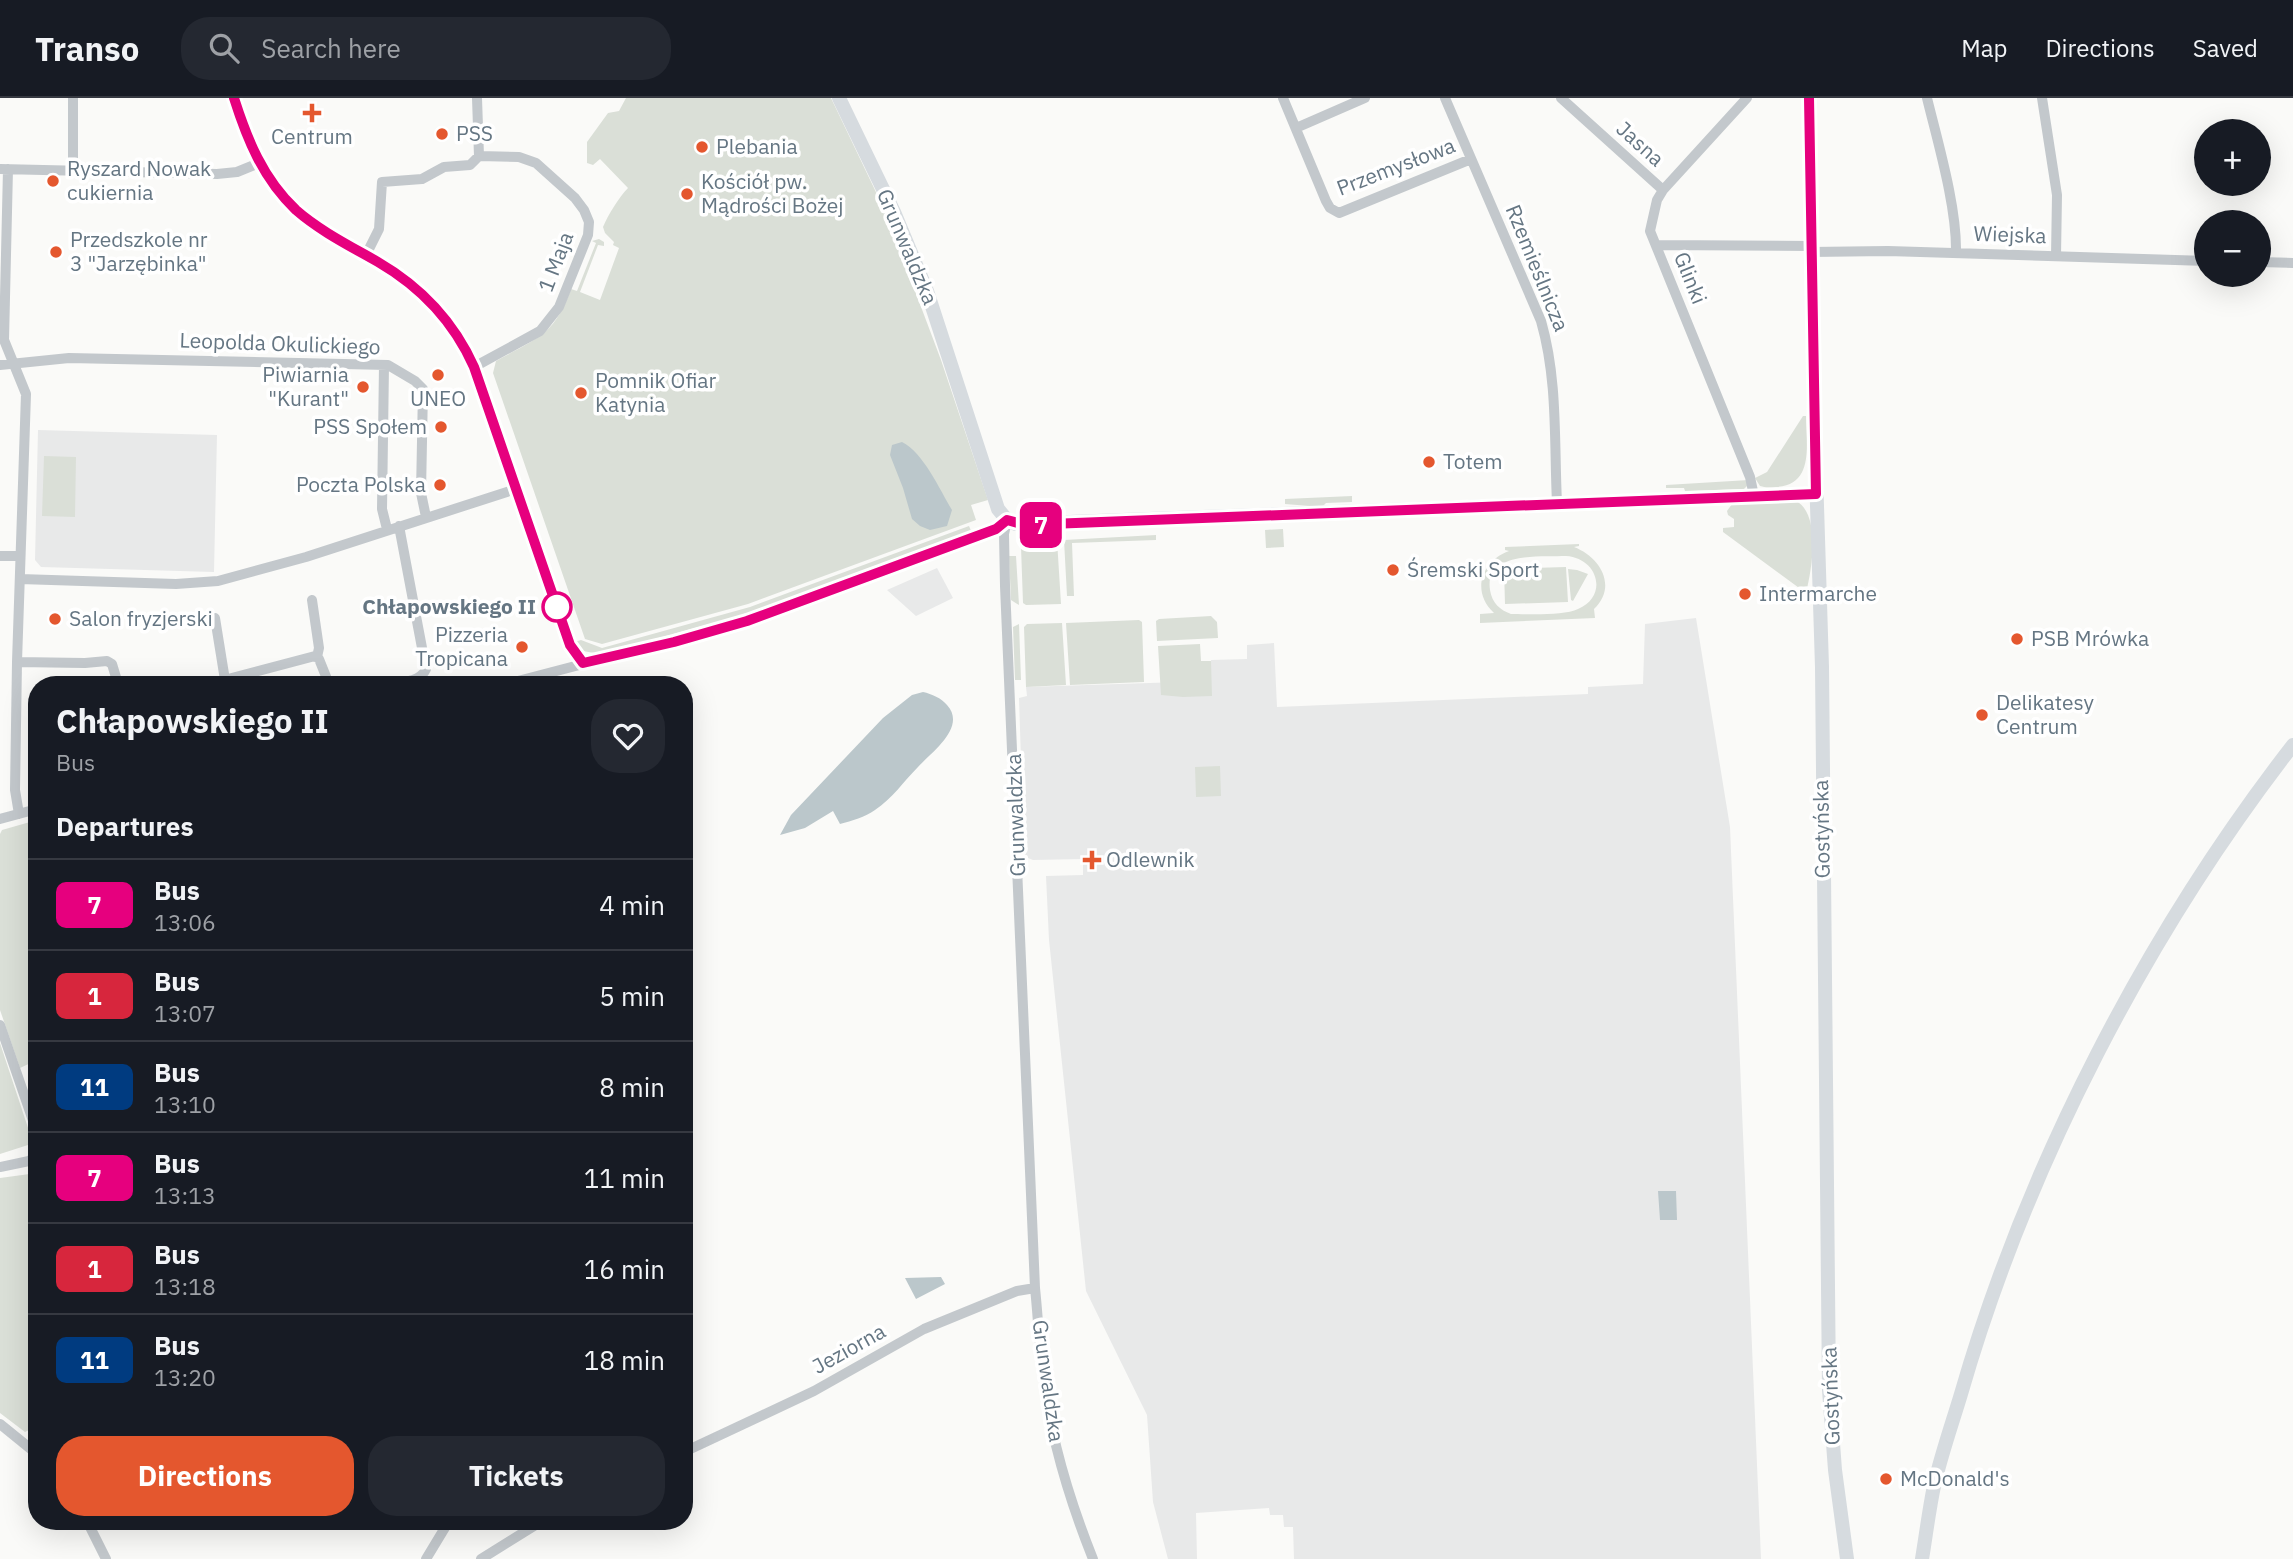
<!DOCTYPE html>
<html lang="en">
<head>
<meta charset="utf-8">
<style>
  body { margin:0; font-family:"IBM Plex Sans",sans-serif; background:#242831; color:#f1f3f6; height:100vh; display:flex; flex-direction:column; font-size:26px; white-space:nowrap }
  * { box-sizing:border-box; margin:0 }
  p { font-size:23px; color:#9ea1a6 }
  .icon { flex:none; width:38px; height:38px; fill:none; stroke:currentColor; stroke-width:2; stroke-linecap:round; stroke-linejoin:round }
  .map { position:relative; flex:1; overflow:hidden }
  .drawer { position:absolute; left:28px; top:578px; width:665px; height:854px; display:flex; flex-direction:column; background:#171b24; border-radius:28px; box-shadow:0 7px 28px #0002 }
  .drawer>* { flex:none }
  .badge { padding:0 14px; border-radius:10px; font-size:24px; line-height:46px }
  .controls { position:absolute; left:2194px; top:21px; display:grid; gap:14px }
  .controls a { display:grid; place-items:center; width:77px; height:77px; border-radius:50%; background:#171b24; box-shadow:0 7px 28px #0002; font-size:35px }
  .map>.badge { position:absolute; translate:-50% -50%; box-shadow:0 0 0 4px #fff }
  h2 { padding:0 28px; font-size:26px; line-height:63px }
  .round { display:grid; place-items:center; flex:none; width:74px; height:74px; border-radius:28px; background:#242831 }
  .headline { display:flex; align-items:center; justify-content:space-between; height:119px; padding:0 28px }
  h1 { font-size:33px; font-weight:700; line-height:52px }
  .primary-button { display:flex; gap:14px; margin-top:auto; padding:14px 28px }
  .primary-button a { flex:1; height:80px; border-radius:28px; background:#e4572e; color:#fff; font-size:28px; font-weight:700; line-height:80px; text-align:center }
  .primary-button a+a { background:#242831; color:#f1f3f6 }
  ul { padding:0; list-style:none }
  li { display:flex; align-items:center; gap:21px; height:91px; padding:0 28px; border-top:2px solid #363941 }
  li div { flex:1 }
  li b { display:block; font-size:26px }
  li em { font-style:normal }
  li .badge { min-width:77px; font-weight:700; text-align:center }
  header { display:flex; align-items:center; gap:42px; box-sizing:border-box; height:98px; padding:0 35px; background:#171b24; border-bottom:2px solid #363941 }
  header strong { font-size:33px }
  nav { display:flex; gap:38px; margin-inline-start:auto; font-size:24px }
  .search { width:490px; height:63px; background:#242831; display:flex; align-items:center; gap:18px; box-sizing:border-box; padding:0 24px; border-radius:28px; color:#9ea1a6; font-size:26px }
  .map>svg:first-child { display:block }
</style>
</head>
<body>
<header>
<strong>Transo</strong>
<div class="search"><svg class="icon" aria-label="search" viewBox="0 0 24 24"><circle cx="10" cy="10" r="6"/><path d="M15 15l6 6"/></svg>Search here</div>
<nav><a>Map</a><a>Directions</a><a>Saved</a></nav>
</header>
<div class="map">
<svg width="2293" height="1461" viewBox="0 0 2293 1461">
  <rect width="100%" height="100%" fill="#fafaf8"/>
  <path fill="#e8e9e9" d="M38 332 217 337 214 474 41 469 35 462Z
    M937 470 953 500 916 518 887 492Z
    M1696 520 1730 729 1761 1461H1294L1293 1429H1284L1283 1417H1270L1269 1410 1196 1415 1197 1461H1168L1153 1404 1147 1317 1086 1193 1049 842 1046 778 1083 777V761L1033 762 1028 760 1024 755 1019 600 1027 598 1026 589 1211 583V562L1247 561V547L1274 545 1277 609 1588 596V589L1643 586 1645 526Z"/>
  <path fill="#dadfd7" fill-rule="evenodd" d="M626 0H831L885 113 941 262 988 402 971 407 976 422 748 506 602 546 585 541 493 275 496 263C537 240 554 238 571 191L577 193 596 145 592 143 599 141 604 144V148L598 147 580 194 600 202 619 150 613 147 614 144 605 135 603 129C608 117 619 99 628 90L600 61 593 67 587 65V44L608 15 619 13Z
    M1803 318H1806C1806 346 1815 387 1776 389 1770 389 1766 390 1760 388L1755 380 1767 374Z
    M44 358 76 359 75 419 42 418Z
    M1749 382 1748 387 1744 391 1685 393 1684 390H1666V387Z
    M1352 398V404L1326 405 1322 409 1285 406V401Z
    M1796 403C1821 416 1812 471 1806 495L1723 434V430L1734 429V421L1728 417 1727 413 1732 406Z
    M969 428 972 435 757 513 600 556 583 553 575 544 581 542 602 550 750 509Z
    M1283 431 1284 449 1266 450 1265 432Z
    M1156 437V442L1072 445 1074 498H1067L1064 442Z
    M1057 442 1061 506 1026 507 1023 505 1021 449 1029 443Z
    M1579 446V448L1574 449C1600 459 1618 488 1594 511L1595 520 1480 525V516L1494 515C1471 494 1481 463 1509 453L1505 452V449ZM1566 458C1598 460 1609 498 1578 511 1564 518 1528 516 1511 516 1500 512 1492 505 1490 492 1484 453 1542 459 1566 458Z
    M1009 458H1016L1019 507 1011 502Z
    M1566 469 1568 504 1505 506 1504 471Z
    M1568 471 1577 472 1588 476 1573 503 1571 502Z
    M1211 518 1217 524 1218 540 1157 543 1156 523 1159 521Z
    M1139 522 1142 524 1144 584 1070 587 1066 525Z
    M1062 525 1066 587 1026 589 1024 529 1027 526Z
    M1019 526 1021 582H1015L1013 529Z
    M1200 546 1201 563H1211L1212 598 1183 599 1161 597 1158 548Z
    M1220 668 1221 698 1196 699 1195 669Z
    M37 722V962L20 970 0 912V736L2 732Z
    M0 945 32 1042 28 1047 0 1056Z
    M37 1075V1328L25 1334 0 1315V1080Z"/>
  <path fill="#bbc7cb" d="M902 344C923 354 940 392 952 412L947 428 930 432 920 428 912 421 903 390 890 357 892 347Z
    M923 594C932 596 941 600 947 607 967 629 932 654 918 669 904 683 892 701 875 712 865 719 852 723 840 726L833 713 805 730 780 737 791 717 883 620 912 597Z
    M1658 1093H1676L1677 1122H1660Z
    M941 1179 945 1186 916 1201 905 1180Z"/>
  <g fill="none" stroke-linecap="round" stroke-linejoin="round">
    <path stroke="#c3c8cc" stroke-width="10" d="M234 0C248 41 263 82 296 112 318 132 347 146 373 161 418 187 453 220 474 269L570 547 583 565
      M1283 0 1326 103 1330 110 1339 115 1471 61
      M1445 0 1541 223C1558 282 1554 344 1557 405
      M1561 0 1663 92
      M1747 0 1663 92 1657 102 1650 133 1750 379 1754 398
      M1927 0C1938 45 1957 109 1956 155
      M2042 0 2057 97 2056 158
      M1296 30 1365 0
      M0 71 217 76 237 74 259 65
      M8 71 4 242 26 296 17 564 15 692 19 716
      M73 72V0
      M1656 147 1811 148
      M1811 154 1888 153 2207 163
      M366 157 379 131 382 84 422 81 444 69 470 67 479 58 477 0
      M2259 164 2293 165
      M0 267 69 260 388 267 415 283 423 291 421 395 426 419
      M384 267 382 411 387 431
      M474 269 540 233 559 209 588 137 589 124 584 112 575 100 536 65 519 59 479 58
      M1007 422 1004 436 1005 488 1035 1190C1038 1218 1039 1247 1043 1275 1050 1339 1069 1401 1093 1461
      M0 458H20
      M20 481 176 486 218 483 306 459 516 391
      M312 502 319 550 317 559
      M215 520 225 582
      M17 564 85 565 107 563 112 566 118 586
      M209 586 315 558 319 561 329 586
      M386 586C400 584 420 585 426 571L399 428
      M507 586 747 523 930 456 996 431 1007 423
      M0 721 37 711
      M0 927 37 1034
      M0 1069 29 1063 37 1057
      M0 1326 37 1356
      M684 1354 814 1293 924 1231 1017 1193 1035 1190
      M87 1423 106 1461
      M426 1461 449 1423
      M481 1461 542 1423"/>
    <path stroke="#d6dbdf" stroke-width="14" d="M839 0 894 114 927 193 998 411 1007 422 1016 426 1816 396
      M1809 0 1814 311 1822 569 1829 1292 1835 1372 1847 1461
      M1922 1461C1926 1437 1929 1412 1934 1388 1941 1357 1952 1326 1961 1296 2027 1067 2147 835 2293 647"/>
  </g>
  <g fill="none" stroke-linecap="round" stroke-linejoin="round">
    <defs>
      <path id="line" d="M234 0C247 41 263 81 296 112 320 133 350 148 378 164 421 189 453 222 474 269L570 547 583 565 674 544 747 523 996 431 1007 422 1025 427 1816 396 1809 0"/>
    </defs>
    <use href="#line" stroke="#fff" stroke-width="16"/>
    <use href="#line" stroke="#e6007e" stroke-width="10"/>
  </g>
  <g fill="#e4572e" stroke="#fff" stroke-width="2.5">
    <path d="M308.5 4.5h7v7h7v7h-7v7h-7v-7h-7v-7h7z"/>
    <circle cx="442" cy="36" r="7"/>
    <circle cx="702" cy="49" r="7"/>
    <circle cx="53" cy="83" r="7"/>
    <circle cx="687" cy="96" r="7"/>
    <circle cx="56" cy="154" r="7"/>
    <circle cx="438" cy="277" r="7"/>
    <circle cx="363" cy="289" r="7"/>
    <circle cx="581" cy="295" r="7"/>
    <circle cx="441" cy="329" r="7"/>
    <circle cx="1429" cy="364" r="7"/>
    <circle cx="440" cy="387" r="7"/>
    <circle cx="1393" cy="472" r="7"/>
    <circle cx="1745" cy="496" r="7"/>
    <circle cx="55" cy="521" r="7"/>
    <circle cx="2017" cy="541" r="7"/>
    <circle cx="522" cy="549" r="7"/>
    <circle cx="1982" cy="617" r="7"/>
    <path d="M1088.5 751.5h7v7h7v7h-7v7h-7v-7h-7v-7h7z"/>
    <circle cx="1886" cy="1381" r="7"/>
  </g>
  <circle fill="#fff" stroke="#e6007e" stroke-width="3.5" cx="557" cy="509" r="14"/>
  <g text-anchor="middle" stroke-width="7" stroke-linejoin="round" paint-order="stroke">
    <g font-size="21" fill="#657683" stroke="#fff" text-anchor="start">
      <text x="456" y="43">PSS</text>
      <text x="312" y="46" text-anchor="middle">Centrum</text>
      <text x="716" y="56">Plebania</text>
      <text x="67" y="78">Ryszard Nowak<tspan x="67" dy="24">cukiernia</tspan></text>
      <text x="701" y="91">Kościół pw.<tspan x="701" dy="24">Mądrości Bożej</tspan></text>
      <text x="70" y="149">Przedszkole nr<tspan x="70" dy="24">3 "Jarzębinka"</tspan></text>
      <text x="349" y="284" text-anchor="end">Piwiarnia<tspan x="349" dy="24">"Kurant"</tspan></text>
      <text x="595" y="290">Pomnik Ofiar<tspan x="595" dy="24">Katynia</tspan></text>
      <text x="438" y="308" text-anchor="middle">UNEO</text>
      <text x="427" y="336" text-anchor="end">PSS Społem</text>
      <text x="1443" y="371">Totem</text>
      <text x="426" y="394" text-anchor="end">Poczta Polska</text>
      <text x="1407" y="479">Śremski Sport</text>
      <text x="1759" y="503">Intermarche</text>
      <text x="69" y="528">Salon fryzjerski</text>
      <text x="508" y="544" text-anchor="end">Pizzeria<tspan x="508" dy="24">Tropicana</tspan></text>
      <text x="2031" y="548">PSB Mrówka</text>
      <text x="1996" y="612">Delikatesy<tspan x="1996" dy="24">Centrum</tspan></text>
      <text x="1106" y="769">Odlewnik</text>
      <text x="1900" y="1388">McDonald's</text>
    </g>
    <g font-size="21" fill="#657683" stroke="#fff">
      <text transform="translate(1640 46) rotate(42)" y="7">Jasna</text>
      <text transform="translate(1396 69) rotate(-21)" y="7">Przemysłowa</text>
      <text transform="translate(2010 137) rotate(2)" y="7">Wiejska</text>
      <text transform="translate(907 149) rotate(67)" y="7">Grunwaldzka</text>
      <text transform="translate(556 164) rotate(-69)" y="7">1 Maja</text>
      <text transform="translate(1537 170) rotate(68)" y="7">Rzemieślnicza</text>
      <text transform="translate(1690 180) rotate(68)" y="7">Glinki</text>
      <text transform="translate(280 246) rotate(2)" y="7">Leopolda Okulickiego</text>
      <text transform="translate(1016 717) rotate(-92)" y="7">Grunwaldzka</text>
      <text transform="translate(1822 731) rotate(-91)" y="7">Gostyńska</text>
      <text transform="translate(849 1251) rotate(-29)" y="7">Jeziorna</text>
      <text transform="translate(1048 1283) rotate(82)" y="7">Grunwaldzka</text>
      <text transform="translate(1831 1298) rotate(-92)" y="7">Gostyńska</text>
    </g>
    <g font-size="21" font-weight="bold" fill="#657683" stroke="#fff" text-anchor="end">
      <text x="536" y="516">Chłapowskiego II</text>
    </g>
  </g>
</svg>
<div class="controls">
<a>+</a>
<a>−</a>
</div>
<b class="badge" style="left:1041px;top:427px;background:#e6007e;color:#fff">7</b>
<section class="drawer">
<div class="headline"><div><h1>Chłapowskiego II</h1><p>Bus</p></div><a class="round"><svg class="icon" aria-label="heart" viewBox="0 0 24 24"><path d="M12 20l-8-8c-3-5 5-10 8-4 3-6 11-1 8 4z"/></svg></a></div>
<h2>Departures</h2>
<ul>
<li><span class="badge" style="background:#e6007e;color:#fff">7</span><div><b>Bus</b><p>13:06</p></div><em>4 min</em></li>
<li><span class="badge" style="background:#d7263d;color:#fff">1</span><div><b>Bus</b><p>13:07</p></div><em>5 min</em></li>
<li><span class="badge" style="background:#003b80;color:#fff">11</span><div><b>Bus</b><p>13:10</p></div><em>8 min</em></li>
<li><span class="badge" style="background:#e6007e;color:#fff">7</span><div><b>Bus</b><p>13:13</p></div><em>11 min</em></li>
<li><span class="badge" style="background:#d7263d;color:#fff">1</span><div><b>Bus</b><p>13:18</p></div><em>16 min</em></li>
<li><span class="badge" style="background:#003b80;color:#fff">11</span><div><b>Bus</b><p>13:20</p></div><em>18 min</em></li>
</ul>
<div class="primary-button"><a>Directions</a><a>Tickets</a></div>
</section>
</div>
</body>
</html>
